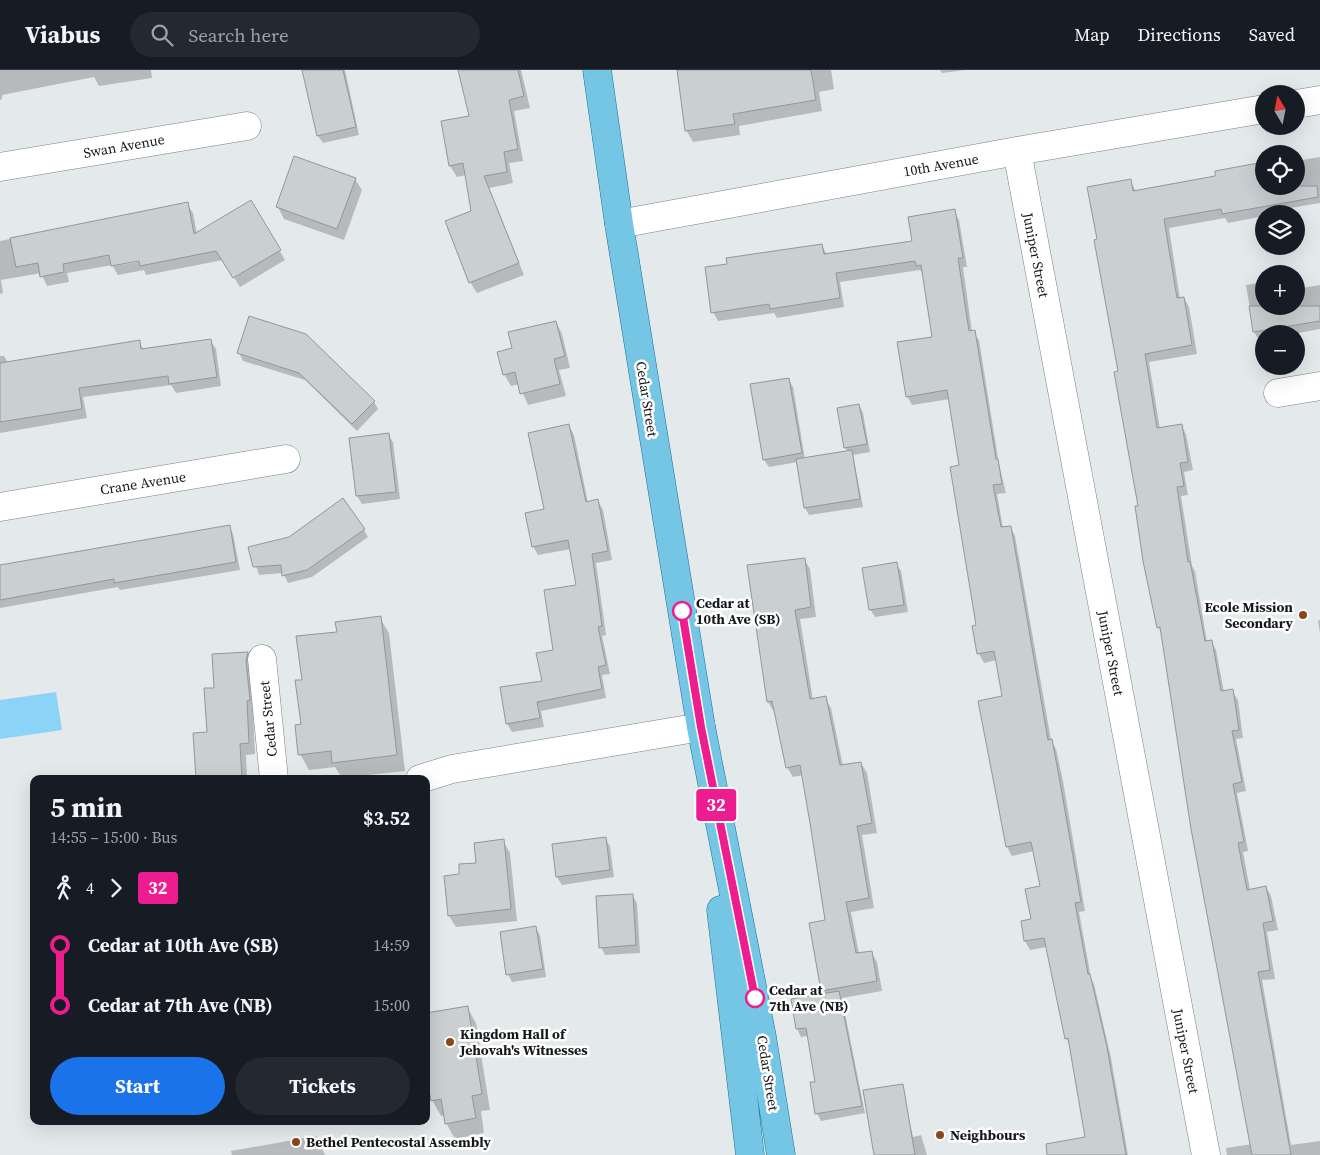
<!DOCTYPE html>
<html lang="en">
<head>
<meta charset="utf-8">
<style>
  body { margin:0; font-family:"Source Serif 4",serif; background:#242831; color:#f1f3f6; height:100vh; display:flex; flex-direction:column; font-size:19px; white-space:nowrap }
  * { box-sizing:border-box; margin:0 }
  p { font-size:16px; color:#9ea1a6 }
  .icon { flex:none; width:28px; height:28px; fill:none; stroke:currentColor; stroke-width:2; stroke-linecap:round; stroke-linejoin:round }
  .map { position:relative; flex:1; overflow:hidden }
  .sheet { position:absolute; left:30px; top:705px; width:400px; height:350px; display:flex; flex-direction:column; background:#171b24; border-radius:10px; box-shadow:0 5px 20px #0002 }
  .sheet>* { flex:none }
  .badge { padding:0 10px; border-radius:4px; font-size:18px; line-height:32px }
  .needle { width:32px; rotate:350deg }
  .fabs { position:absolute; left:1255px; top:15px; display:grid; gap:10px }
  .fabs a { display:grid; place-items:center; width:50px; height:50px; border-radius:50%; background:#171b24; box-shadow:0 5px 20px #0002; font-size:25px }
  .map>.badge { position:absolute; translate:-50% -50%; box-shadow:0 0 0 2px #fff }
  .legs { display:flex; align-items:center; gap:8px; height:55px; padding:0 20px; font-size:16px }
  .legs p { margin-inline-start:auto }
  .overview { display:flex; align-items:center; justify-content:space-between; height:85px; padding:0 20px }
  h1 { font-size:28px; font-weight:700; line-height:38px }
  .action { display:flex; gap:10px; margin-top:auto; padding:10px 20px }
  .action a { flex:1; height:58px; border-radius:30px; background:#1a73e8; color:#fff; font-size:20px; font-weight:700; line-height:58px; text-align:center }
  .action a+a { background:#242831; color:#f1f3f6 }
  ul { padding:0 20px; list-style:none }
  li { display:flex; align-items:center; gap:18px; height:60px; font-size:19px }
  li i { display:grid; place-items:center; width:8px; height:100%; margin:0 6px; background:currentColor }
  li i::after { content:''; width:12px; height:12px; margin:-6px; border:4px solid; border-radius:50%; background:#171b24 }
  li p { margin-inline-start:auto }
  li:first-child i { background:linear-gradient(#0000 50%,currentColor 0) }
  li:last-child i { background:linear-gradient(currentColor 50%,#0000 0) }
  header { display:flex; align-items:center; gap:30px; box-sizing:border-box; height:70px; padding:0 25px; background:#171b24; border-bottom:1px solid #363941 }
  header strong { font-size:24px }
  nav { display:flex; gap:28px; margin-inline-start:auto; font-size:18px }
  .search { width:350px; height:45px; background:#242831; display:flex; align-items:center; gap:12px; box-sizing:border-box; padding:0 18px; border-radius:28px; color:#9ea1a6; font-size:19px }
  .map>svg:first-child { display:block }
</style>
</head>
<body>
<header>
<strong>Viabus</strong>
<div class="search"><svg class="icon" aria-label="search" viewBox="0 0 24 24"><circle cx="10" cy="10" r="6"/><path d="M15 15l6 6"/></svg>Search here</div>
<nav><a>Map</a><a>Directions</a><a>Saved</a></nav>
</header>
<div class="map">
<svg width="1320" height="1085" viewBox="0 0 1320 1085">
  <rect width="100%" height="100%" fill="#e4e9ec"/>
  <path fill="#8cd3f8" d="M56 622 62 660 0 669V630Z"/>
  <path fill="#0003" fill-rule="evenodd" d="M0 0H151L152 8 99 16 94 7 2 25V29L0 30Z
    M304 0H345L359 65 323 73 318 66Z
    M459 0H521L530 38 514 41 523 91 509 93 513 113 489 118 524 205 477 223 470 212 473 141 466 105 457 107 450 96 470 47Z
    M678 0H831L834 19 819 22 822 41 739 56 740 65 693 72 686 60Z
    M940 0H965L942 3Z
    M1320 87V133L1284 139 1285 143 1264 144V146L1228 153 1225 148 1169 158 1180 229 1184 228 1189 237 1197 284 1149 292 1160 359 1181 355 1186 364 1193 400 1184 402 1188 425 1181 426 1192 496 1195 501 1207 572 1211 571 1216 580 1224 622 1232 621 1238 630 1243 668 1236 669 1246 721 1237 723 1248 781 1243 782 1250 820 1266 817 1271 826 1278 860 1267 862 1275 909 1262 910 1291 1075 1320 1071V1085H1227L1226 1078 1252 1074 1163 565 1158 557 1099 170 1130 111 1136 121 1296 116V91Z
    M355 109 362 120 344 170 284 149 278 137Z
    M251 132 285 190 240 217 223 190 146 205 144 200 118 205 112 195 67 203 69 212 47 216 41 203 1 210 3 223 0 224V171L187 134 193 143 197 164ZM145 188V191L114 196V194Z
    M954 141 959 150 967 197H963L972 262 979 270 999 394 1006 423 997 424 1003 458 1010 457 1015 466 1051 670 1056 679 1063 711 1085 841 1079 842 1091 908 1094 914 1111 988 1128 1085H1079L1086 1068 1070 975 1066 968 1047 877 1030 880 1025 871 1041 817 1034 781 1012 786 1007 777 980 632 1004 628 997 590 984 593 979 584 974 557 977 556 961 396 950 329 912 335 907 326 933 268 923 204 920 200 840 212 844 237 777 248 774 243 718 251 713 242 728 195 821 175 827 184 913 172Z
    M1264 212V236H1296V219L1320 215V259L1293 264H1264V269L1259 270 1254 262 1246 215Z
    M250 247 374 332 378 339 357 361 305 310 243 291 239 283Z
    M556 252 562 264 570 298 559 300 566 326 528 335 519 314 511 316 504 304 514 279Z
    M210 270 216 279 221 316 176 323 171 315 83 327 87 348 0 363V286H4L8 293 139 272 144 280Z
    M788 309 793 317 805 389 848 382 845 378 859 335 863 343 870 382 853 385 863 437 809 445 805 438 798 392 769 397 764 390Z
    M569 356 574 365 588 433 598 431 603 440 612 490 596 493 606 565 602 566 610 604 602 605 606 628 541 641 544 657 512 662 507 654 543 612 578 516 571 479 538 485 533 476Z
    M388 365 393 372 400 429 362 434 357 426 350 369Z
    M229 456 233 464 240 500 120 520 118 517 0 538V496Z
    M364 460 368 467 312 507 288 513 283 503 259 505 250 478Z
    M804 489 810 499 816 547 800 549 813 630 825 628 831 638 843 696 861 693 867 703 877 763 862 765 874 838 851 842 859 884 871 882 877 892 882 921 842 928 865 1043 821 1051 817 1043V1013L808 966 801 967 797 959 792 930 824 925 822 921 826 851 803 705 793 707 787 697 776 641 774 642 768 632Z
    M896 494 901 501 908 542 875 547 870 539Z
    M380 548 389 563 405 701 342 708 335 697 309 700 300 684 303 611 338 563Z
    M1320 550V563L1318 551Z
    M248 583 255 595 256 642H253L255 684 246 685 247 709H197L208 664 215 619Z
    M605 768 610 776 614 807 562 815 557 807 553 776Z
    M503 771 510 783 517 851 456 857 449 846 461 805Z
    M632 825 637 833 640 883 605 885 601 877Z
    M535 857 540 865 546 907 512 912 508 904Z
    M467 937 476 953 490 1040 481 1041 484 1063 455 1069 446 1053 445 1045 441 1046 432 1030 429 1013 426 1014V944Z
    M902 1015 913 1067 921 1065 927 1085H875Z
    M316 1066 325 1085H232L231 1081Z"/>
  <path fill="#cacfd2" stroke="#92979a" d="M302 0H343L356 57 317 66Z
    M458 0H518L524 26 509 30 518 79 504 82 507 102 484 106 519 193 469 213 445 151 471 141 463 93 449 96 441 51 469 46Z
    M677 0H811L816 30 733 44 735 54 685 61Z
    M294 86 356 108 337 159 276 137Z
    M1264 92V116H1317L1318 127 1222 144 1221 139 1164 149 1177 228 1184 227 1192 275 1145 284 1157 358 1182 354 1188 392 1180 393 1184 416 1177 417 1188 492 1190 491 1205 571 1212 570 1221 621 1233 619 1239 660 1232 661 1242 712 1233 714 1244 772 1238 773 1247 820 1266 816 1273 851 1263 853 1270 900 1258 902 1291 1085H1252L1191 759 1160 557 1157 558 1143 491 1135 436H1138L1114 302 1118 301 1094 170 1097 169 1087 117 1131 109 1133 121 1215 106V101Z
    M251 130 281 180 233 208 216 181 140 196 139 191 111 196 109 185 63 194 64 202 40 207 38 193 16 197 10 168 188 132 194 164Z
    M955 139 963 188H958L969 261 975 260 996 389H998L1002 414 993 415 1001 457 1011 456 1048 670 1052 669 1058 701 1081 832 1075 833 1088 904H1090L1107 977 1126 1085H1047L1046 1074 1085 1067 1068 968 1065 969 1044 868 1024 871 1021 851 1031 849 1025 819 1040 816 1031 772 1006 777 996 724 978 631 1002 626 994 581 977 584 972 556 976 555 950 397 959 395 947 320 906 327 897 272 932 267 921 195 916 196 915 191 836 203 840 228 770 239 769 234 711 243 705 197 727 194 726 188 822 174 824 184 912 171 908 147Z
    M1249 236H1320V251L1253 262Z
    M249 246 306 264 375 331 352 354 299 303 237 283Z
    M556 251 565 286 554 289 560 314 520 324 515 302 503 305 497 282 512 278 508 262Z
    M211 269 217 307 169 314 168 306 79 318 82 339 0 352V293L140 270 141 279Z
    M789 308 802 383 763 390 750 314Z
    M859 334 867 374 844 378 837 338Z
    M569 354 586 432 598 429 608 481 592 484 602 556 598 557 606 595 598 597 602 619 537 632 540 648 506 654 500 617 542 611 536 583 553 580 544 520 576 515 568 470 532 477 525 443 544 439 528 363Z
    M389 363 396 422 356 426 349 368Z
    M852 380 860 429 804 438 796 389Z
    M343 428 365 459 307 500 282 506 281 495 253 497 248 477 289 467Z
    M230 455 236 492 114 513V509L0 530V495Z
    M805 488 811 537 795 540 810 629 826 626 840 695 861 692 872 753 857 756 869 828 846 832 856 883 872 881 877 911 821 921 809 853 825 850 810 753 800 695 786 698 772 631 767 632 747 495Z
    M897 492 904 535 869 540 862 498Z
    M381 546 397 685 332 693 331 681 298 685 295 655 301 654 295 610H302L296 566 337 562 335 552Z
    M248 582 246 591 250 630 247 631 249 673 240 674 242 709H196L193 663 207 662 204 618H214L212 584Z
    M606 767 610 800 556 807 552 774Z
    M504 769 511 839 448 846 444 806 459 804V794L476 793 474 773Z
    M633 824 636 875 599 878 596 826Z
    M536 856 543 899 506 905 500 862Z
    M839 921 862 1036 815 1044 810 1012H815L806 958 796 959 791 929Z
    M468 936 482 1024 472 1026 476 1048 445 1054 441 1029 431 1031 426 1002V943Z
    M903 1014 915 1085H874L863 1020Z"/>
  <g fill="none" stroke-linecap="round" stroke-linejoin="round">
    <defs>
      <path id="minor" d="M1296 34 1320 30
        M1017 81 1206 1085
        M0 97 247 56
        M619 154 1017 81 1264 39
        M1278 323 1320 316
        M0 437 286 389
        M262 589 274 709
        M420 709 452 699 701 657"/>
      <path id="major" d="M597 0 619 154 701 657 762 967 781 1085
        M721 840 750 1085"/>
    </defs>
    <use href="#minor" stroke="#7b8082" stroke-width="29"/>
    <use href="#major" stroke="#187092" stroke-width="29"/>
    <use href="#minor" stroke="#fff" stroke-width="28"/>
    <use href="#major" stroke="#75c6e5" stroke-width="28"/>
  </g>
  <g fill="none" stroke-linecap="round" stroke-linejoin="round">
    <defs>
      <path id="line-1" d="M682 541 701 657 755 928"/>
    </defs>
    <use href="#line-1" stroke="#fff" stroke-width="11"/>
    <use href="#line-1" stroke="#ed1d8f" stroke-width="8"/>
  </g>
  <g fill="#fff" stroke="#ed1d8f" stroke-width="2.5">
    <circle cx="682" cy="541" r="9"/>
    <circle cx="755" cy="928" r="9"/>
  </g>
  <g fill="#8a4718" stroke="#fff" stroke-width="2">
    <circle cx="1303" cy="545" r="5"/>
    <circle cx="450" cy="972" r="5"/>
    <circle cx="940" cy="1065" r="5"/>
    <circle cx="296" cy="1072" r="5"/>
  </g>
  <g text-anchor="middle" stroke-width="5" stroke-linejoin="round" paint-order="stroke">
    <g font-size="14" fill="#151718" stroke="#fff">
      <text transform="translate(124 76) rotate(-10)" y="5">Swan Avenue</text>
      <text transform="translate(941 95) rotate(-10)" y="5">10th Avenue</text>
      <text transform="translate(1036 185) rotate(79)" y="5">Juniper Street</text>
      <text transform="translate(647 329) rotate(81)" y="5">Cedar Street</text>
      <text transform="translate(143 413) rotate(-9)" y="5">Crane Avenue</text>
      <text transform="translate(1111 583) rotate(79)" y="5">Juniper Street</text>
      <text transform="translate(268 649) rotate(-96)" y="5">Cedar Street</text>
      <text transform="translate(1186 981) rotate(79)" y="5">Juniper Street</text>
      <text transform="translate(768 1003) rotate(81)" y="5">Cedar Street</text>
    </g>
    <g font-size="14" font-weight="bold" fill="#151718" stroke="#fff" text-anchor="start">
      <text x="696" y="538">Cedar at<tspan x="696" dy="16">10th Ave (SB)</tspan></text>
      <text x="769" y="925">Cedar at<tspan x="769" dy="16">7th Ave (NB)</tspan></text>
    </g>
    <g font-size="14" font-weight="bold" fill="#151718" stroke="#fff" text-anchor="start">
      <text x="1293" y="542" text-anchor="end">Ecole Mission<tspan x="1293" dy="16">Secondary</tspan></text>
      <text x="460" y="969">Kingdom Hall of<tspan x="460" dy="16">Jehovah's Witnesses</tspan></text>
      <text x="950" y="1070">Neighbours</text>
      <text x="306" y="1077">Bethel Pentecostal Assembly</text>
    </g>
  </g>
</svg>
<div class="fabs">
<a><svg class="needle" viewBox="-14 -14 28 28"><path d="M0-13l5 13h-10z" fill="#e53935"/><path d="M0 13l5-13h-10z" fill="#9ea1a6"/></svg></a>
<a><svg class="icon" aria-label="locate" viewBox="0 0 24 24"><circle cx="12" cy="12" r="6"/><path d="M12 2v4M12 18v4M2 12h4M18 12h4"/></svg></a>
<a><svg class="icon" aria-label="layers" viewBox="0 0 24 24"><path d="M12 4l9 5-9 5-9-5zM3 14l9 5 9-5"/></svg></a>
<a>+</a>
<a>−</a>
</div>
<b class="badge" style="left:716px;top:735px;background:#ed1d8f;color:#fff">32</b>
<section class="sheet">
<div class="overview"><div><h1>5 min</h1><p>14:55 – 15:00 · Bus</p></div><b>$3.52</b></div>
<div class="legs"><svg class="icon" aria-label="walk" viewBox="0 0 24 24"><circle cx="13" cy="4" r="2"/><path d="M13 8l-2 6 4 7M11 14l-3 7M7 12l3-4h3l4 4"/></svg>4<svg class="icon" aria-label="forward" viewBox="0 0 24 24"><path d="M9 5l7 7-7 7"/></svg><b class="badge" style="background:#ed1d8f;color:#fff">32</b></div>
<ul>
<li><i style="color:#ed1d8f"></i><b>Cedar at 10th Ave (SB)</b><p>14:59</p></li>
<li><i style="color:#ed1d8f"></i><b>Cedar at 7th Ave (NB)</b><p>15:00</p></li>
</ul>
<div class="action"><a>Start</a><a>Tickets</a></div>
</section>
</div>
</body>
</html>
